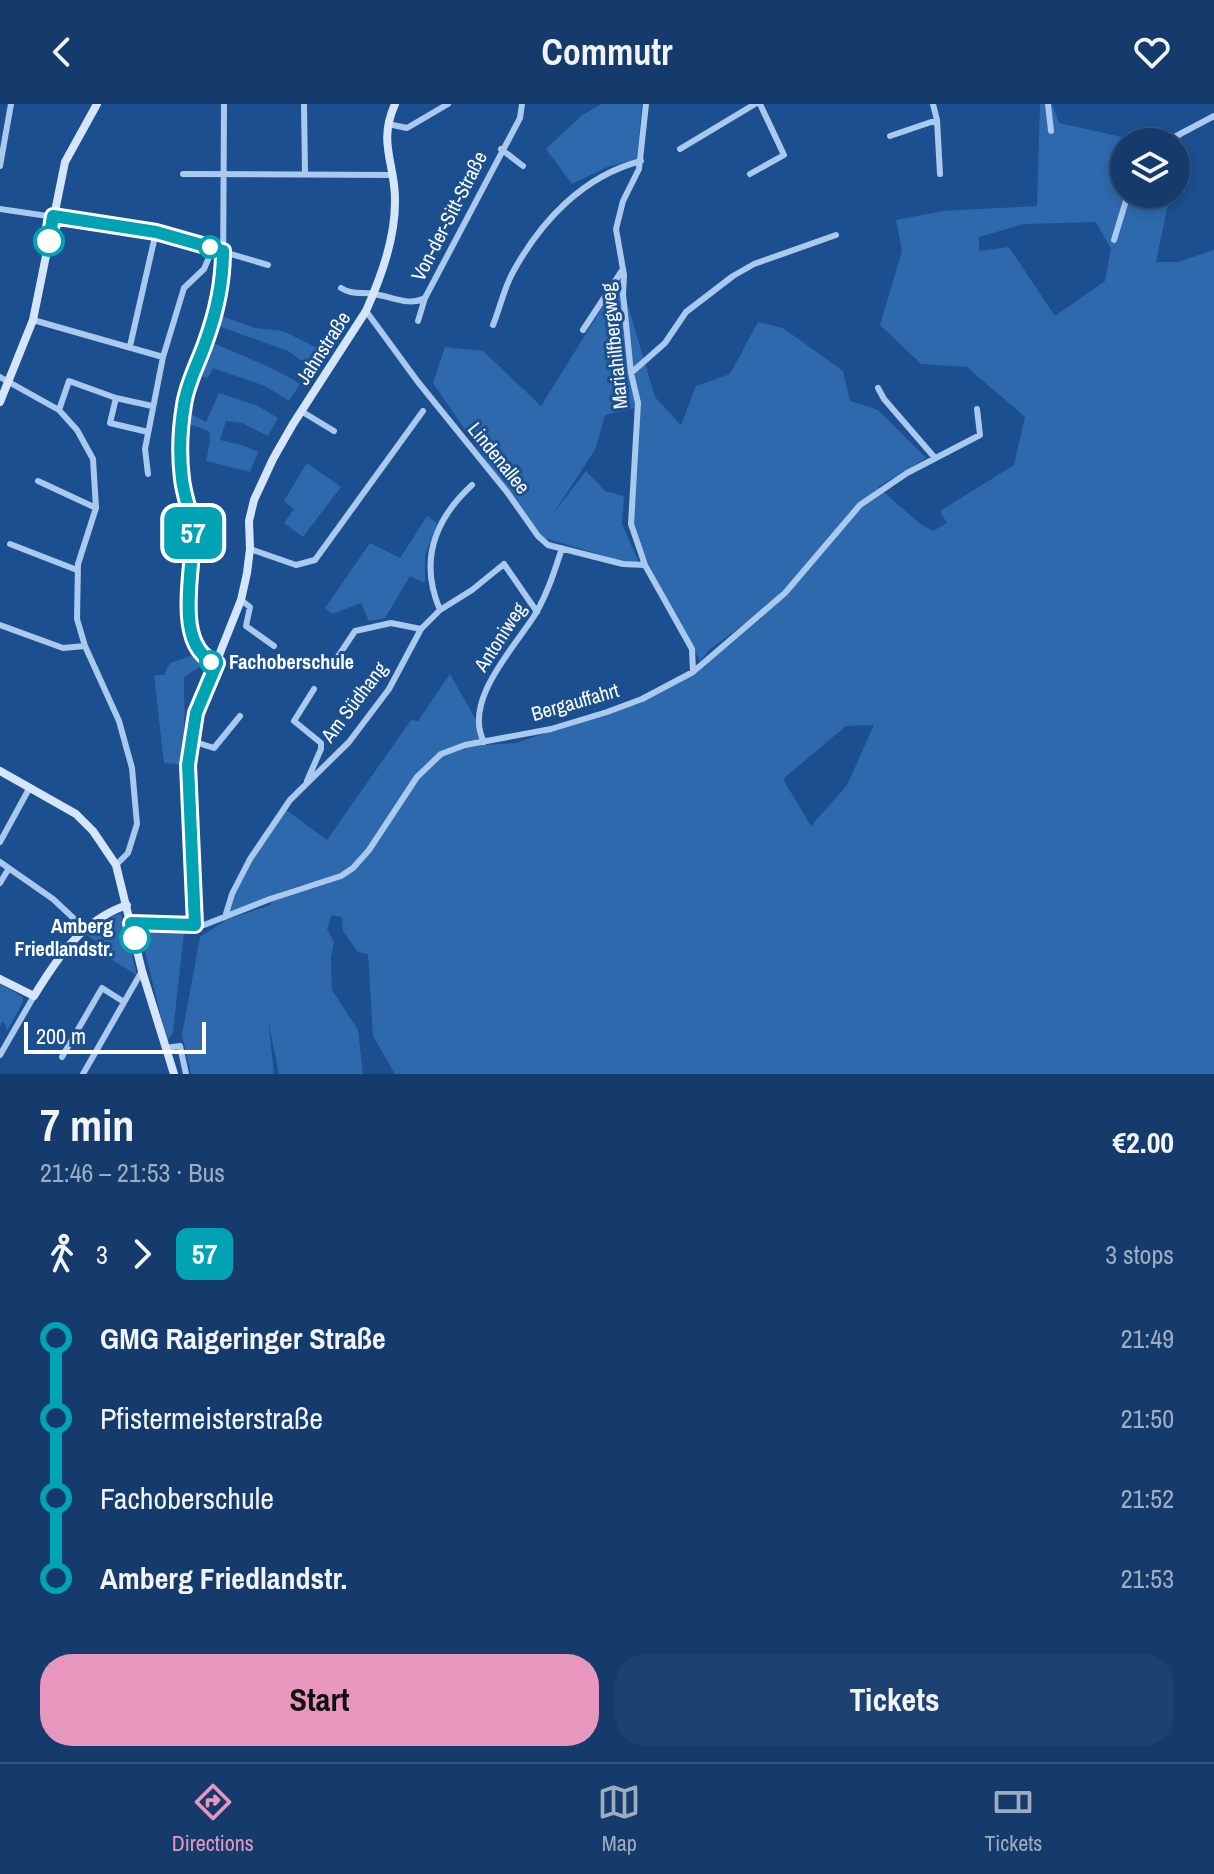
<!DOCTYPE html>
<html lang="en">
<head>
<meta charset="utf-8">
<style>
  body { margin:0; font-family:"Archivo Narrow",sans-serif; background:#1d4271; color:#f1f3f6; height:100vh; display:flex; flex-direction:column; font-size:30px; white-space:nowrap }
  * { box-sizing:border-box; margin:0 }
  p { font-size:26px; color:#9dadc1 }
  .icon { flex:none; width:44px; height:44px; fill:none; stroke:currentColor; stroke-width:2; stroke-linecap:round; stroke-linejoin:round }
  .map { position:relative; height:970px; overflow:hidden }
  .details { display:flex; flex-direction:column; background:#143b6b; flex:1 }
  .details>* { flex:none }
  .badge { padding:0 16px; border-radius:12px; font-size:28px; line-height:52px }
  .buttons { position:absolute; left:1110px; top:24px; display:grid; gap:16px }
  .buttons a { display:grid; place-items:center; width:80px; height:80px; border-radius:50%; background:#143b6b; box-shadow:0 4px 12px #0003,0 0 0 2px #33557e; font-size:40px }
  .scale { position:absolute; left:24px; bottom:20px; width:182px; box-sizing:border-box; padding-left:8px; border:4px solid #fff; border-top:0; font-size:22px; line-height:28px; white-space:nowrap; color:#fff; -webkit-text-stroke:6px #1b4f8f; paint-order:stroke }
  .map>.badge { position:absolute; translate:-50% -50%; box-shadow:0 0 0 4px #fff }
  .legs { display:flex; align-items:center; gap:12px; height:88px; padding:0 40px; font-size:26px }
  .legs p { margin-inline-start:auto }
  .summary { display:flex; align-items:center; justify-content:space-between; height:136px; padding:0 40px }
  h1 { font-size:44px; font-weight:700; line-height:60px }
  .cta { display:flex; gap:16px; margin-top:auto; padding:16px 40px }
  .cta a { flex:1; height:92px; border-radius:32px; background:#e797bd; color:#111; font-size:32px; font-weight:700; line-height:92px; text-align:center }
  .cta a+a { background:#1d4271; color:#f1f3f6 }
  ul { padding:0 40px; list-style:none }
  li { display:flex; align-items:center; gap:28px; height:80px; font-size:30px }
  li i { display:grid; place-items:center; width:12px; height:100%; margin:0 10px; background:currentColor }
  li i::after { content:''; width:20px; height:20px; margin:-10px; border:6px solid; border-radius:50%; background:#143b6b }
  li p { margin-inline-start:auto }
  li:first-child i { background:linear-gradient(#0000 50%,currentColor 0) }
  li:last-child i { background:linear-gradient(currentColor 50%,#0000 0) }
  header { display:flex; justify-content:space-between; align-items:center; height:104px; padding:0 40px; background:#143b6b; font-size:36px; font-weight:700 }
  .tab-bar { display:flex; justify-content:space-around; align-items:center; height:112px; border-top:2px solid #33557e; background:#143b6b; font-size:22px; color:#9dadc1 }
  .tab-bar a { display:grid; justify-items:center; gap:4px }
  .tab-bar .current { color:#e797bd }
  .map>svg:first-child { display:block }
</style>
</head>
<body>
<header><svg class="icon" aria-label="back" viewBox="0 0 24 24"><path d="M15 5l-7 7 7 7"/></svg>Commutr<svg class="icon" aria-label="heart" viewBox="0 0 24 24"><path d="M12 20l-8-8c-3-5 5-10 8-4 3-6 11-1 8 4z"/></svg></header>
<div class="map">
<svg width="1214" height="970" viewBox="0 0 1214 970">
  <rect width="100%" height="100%" fill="#1b4f8f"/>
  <path fill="#2e69ad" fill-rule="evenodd" d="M602 0H642L637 55 607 63 572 80 546 45 582 11Z
    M1040 0H1052L1059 19 1126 34 1183 29 1176 63V38H1124V90H1170L1156 158H1178L1214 146V970H395L373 932 368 850 358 848 343 827 342 813 332 811 327 825 334 838 331 854 332 886 358 926 363 970H279L268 915 274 970H191L182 931 200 833 228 815 271 801 270 795 331 774 301 781 229 808C239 770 265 738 286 706L327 736 411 616 418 617 450 570 475 614 486 641 516 639 639 598 697 569 771 500 709 546 700 557 629 423 635 304 605 311 595 346 550 414 586 367 605 387 624 392 622 420 641 463 538 432 433 279 445 243 483 247 541 302 620 175 655 293 681 321 696 282 730 270 758 218 783 224 843 267 850 297 878 306 926 354 878 383 919 419 933 427 947 419 940 407 1014 361 1025 313 967 263 921 260 880 221 902 147 896 116 943 107 1037 102ZM1096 118 1111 145 1105 177 1055 212 1009 143 979 147V133L1024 120ZM874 621 847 681 811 722 783 675 846 622Z
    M221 212 255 224 283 227 323 247 311 263 288 247 218 222Z
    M211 238C241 252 272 262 300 280L289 297 265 282 213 264 208 274 199 272Z
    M219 289 256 301 278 314 268 332 242 319 226 317 220 336 242 341 258 348 250 368 206 357 210 337 209 327 189 320V309L206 318Z
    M307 359 341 383 303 433 284 419 294 405 284 397Z
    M427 412 437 419 425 451V479L410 472 385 514 369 517 361 499 332 510 325 504 370 439 400 454Z
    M194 551 201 562 184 573 185 661 164 659 154 571H164L170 559Z
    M121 809 137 871 104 851 106 844 85 830 105 815Z
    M140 828H184L173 929 167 937Z
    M0 880 23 893V898L7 927 5 920 2 918 0 922Z"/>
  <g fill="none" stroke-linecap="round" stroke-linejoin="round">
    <path stroke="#a9c9ee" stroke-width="6" d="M304 0 305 70
      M646 0 639 65 623 97 616 125 624 171 623 190 631 269 638 299 631 420 645 461 692 545 693 568
      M933 0 937 16 940 70
      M1048 0 1051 27
      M388 20 407 24 448 0
      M890 32 937 16
      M1165 38 1214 12
      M501 45 523 62
      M680 45 755 0
      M0 62 11 0
      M183 70 393 71
      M750 70 784 51 760 0
      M0 105 156 128 268 161
      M1114 136 1128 90
      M341 184C352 191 361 188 373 190 391 192 408 203 425 194
      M366 207 418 278 507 388 538 432 548 441 623 460 645 461
      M33 216 163 253
      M418 217 425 194 520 14 522 0
      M493 221C500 204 504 184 513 168 541 117 583 72 641 57
      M583 226 623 165
      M130 242 156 128
      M631 269 665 239 686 208 733 172 754 160 836 131
      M0 273 59 306 77 326 93 355 96 404 78 460 77 515 85 542 119 617 132 664 137 720 128 749 116 761
      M878 284 884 295 935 354
      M116 294 110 319 148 328
      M59 306 69 277 116 294 152 302
      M301 307 334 327
      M148 370 145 345 163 253 184 184 204 165 213 144
      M38 377 96 404
      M10 440 77 466
      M250 445 296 461 315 456 423 307
      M241 496 250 503 246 522 274 542
      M440 506C419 457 434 416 472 381
      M0 521 63 544 85 542
      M337 554 355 527 391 519 421 525
      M217 559 209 557 196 542 188 513 193 427 182 375 180 354 184 298 207 235 223 181 224 0
      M192 637 214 644 240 612
      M484 638C462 596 516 542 536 509 548 488 555 466 562 444
      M307 677 321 645V639L294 617 314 585
      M0 738 30 683
      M0 758 53 795 85 825
      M0 779 9 764
      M225 813 232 790 250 755 290 696 349 638 389 585 421 525 440 506 472 486 504 460 537 508
      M195 821H204L270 795 341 772 353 764 369 746 417 673 441 650 465 641 551 625 607 608 642 595 693 568 785 489 860 401 907 369 980 331 977 305
      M165 944 180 942 186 970
      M0 951 34 892
      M62 953 102 884 124 898
      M83 970 142 867"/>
    <path stroke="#d6e6fa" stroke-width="8" d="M0 298 33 216 65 58 97 0
      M0 667 76 710 93 727 116 761 142 867 174 970
      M131 819 195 821 188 661 196 609 241 496 247 469 250 445 249 417 254 396 273 355 293 320 366 207C381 173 395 135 395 98 396 60 377 40 395 0
      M0 875 34 892C58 853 81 817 127 801"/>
  </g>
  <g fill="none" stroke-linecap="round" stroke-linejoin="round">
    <defs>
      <path id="line-1" d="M49 137 53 112 156 128 223 147C223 179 217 207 206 237 199 258 187 279 184 301 180 325 179 351 182 375 184 393 192 411 193 429 194 464 172 545 217 559L196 609 188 661 195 821 131 819 135 834"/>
    </defs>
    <use href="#line-1" stroke="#fff" stroke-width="18"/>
    <use href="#line-1" stroke="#00a3b4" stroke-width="12"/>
  </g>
  <g fill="#fff" stroke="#00a3b4" stroke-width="4">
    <circle cx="49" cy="137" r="14"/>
    <circle cx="210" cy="143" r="10"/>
    <circle cx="211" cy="558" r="10"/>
    <circle cx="135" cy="834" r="14"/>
  </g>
  <g text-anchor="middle" stroke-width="6" stroke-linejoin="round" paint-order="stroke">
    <g font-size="20" fill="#fff" stroke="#1b4f8f">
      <text transform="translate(449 112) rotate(-63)" y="7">Von-der-Sitt-Straße</text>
      <text transform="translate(614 242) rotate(-96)" y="7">Mariahilfbergweg</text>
      <text transform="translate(323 244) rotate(-57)" y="7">Jahnstraße</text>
      <text transform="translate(499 354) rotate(51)" y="7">Lindenallee</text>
      <text transform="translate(500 533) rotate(-57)" y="7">Antoniweg</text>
      <text transform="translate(354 598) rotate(-53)" y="7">Am Südhang</text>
      <text transform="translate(575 598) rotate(-16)" y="7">Bergauffahrt</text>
    </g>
    <g font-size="20" font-weight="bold" fill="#fff" stroke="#1b4f8f" text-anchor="start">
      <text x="229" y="565">Fachoberschule</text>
      <text x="113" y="829" text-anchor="end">Amberg<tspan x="113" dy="23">Friedlandstr.</tspan></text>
    </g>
  </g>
</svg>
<div class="buttons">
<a><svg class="icon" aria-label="layers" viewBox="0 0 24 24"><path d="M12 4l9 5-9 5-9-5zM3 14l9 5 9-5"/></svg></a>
</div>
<div class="scale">200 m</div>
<b class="badge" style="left:193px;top:429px;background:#00a3b4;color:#fff">57</b>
</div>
<section class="details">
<div class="summary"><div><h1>7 min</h1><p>21:46 – 21:53 · Bus</p></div><b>€2.00</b></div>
<div class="legs"><svg class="icon" aria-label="walk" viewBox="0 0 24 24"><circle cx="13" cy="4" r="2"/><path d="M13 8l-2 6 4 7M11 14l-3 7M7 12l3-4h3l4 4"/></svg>3<svg class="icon" aria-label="forward" viewBox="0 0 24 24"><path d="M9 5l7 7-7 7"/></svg><b class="badge" style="background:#00a3b4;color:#fff">57</b><p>3 stops</p></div>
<ul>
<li><i style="color:#00a3b4"></i><b>GMG Raigeringer Straße</b><p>21:49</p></li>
<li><i style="color:#00a3b4"></i><span>Pfistermeisterstraße</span><p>21:50</p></li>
<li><i style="color:#00a3b4"></i><span>Fachoberschule</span><p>21:52</p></li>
<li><i style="color:#00a3b4"></i><b>Amberg Friedlandstr.</b><p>21:53</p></li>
</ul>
<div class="cta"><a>Start</a><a>Tickets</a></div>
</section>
<nav class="tab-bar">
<a class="current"><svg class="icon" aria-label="directions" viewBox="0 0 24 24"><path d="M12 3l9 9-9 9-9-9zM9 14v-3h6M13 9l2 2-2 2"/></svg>Directions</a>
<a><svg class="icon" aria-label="map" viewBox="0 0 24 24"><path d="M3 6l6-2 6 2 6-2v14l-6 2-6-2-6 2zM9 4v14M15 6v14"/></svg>Map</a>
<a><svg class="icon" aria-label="tickets" viewBox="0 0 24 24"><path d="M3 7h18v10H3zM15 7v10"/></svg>Tickets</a>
</nav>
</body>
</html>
